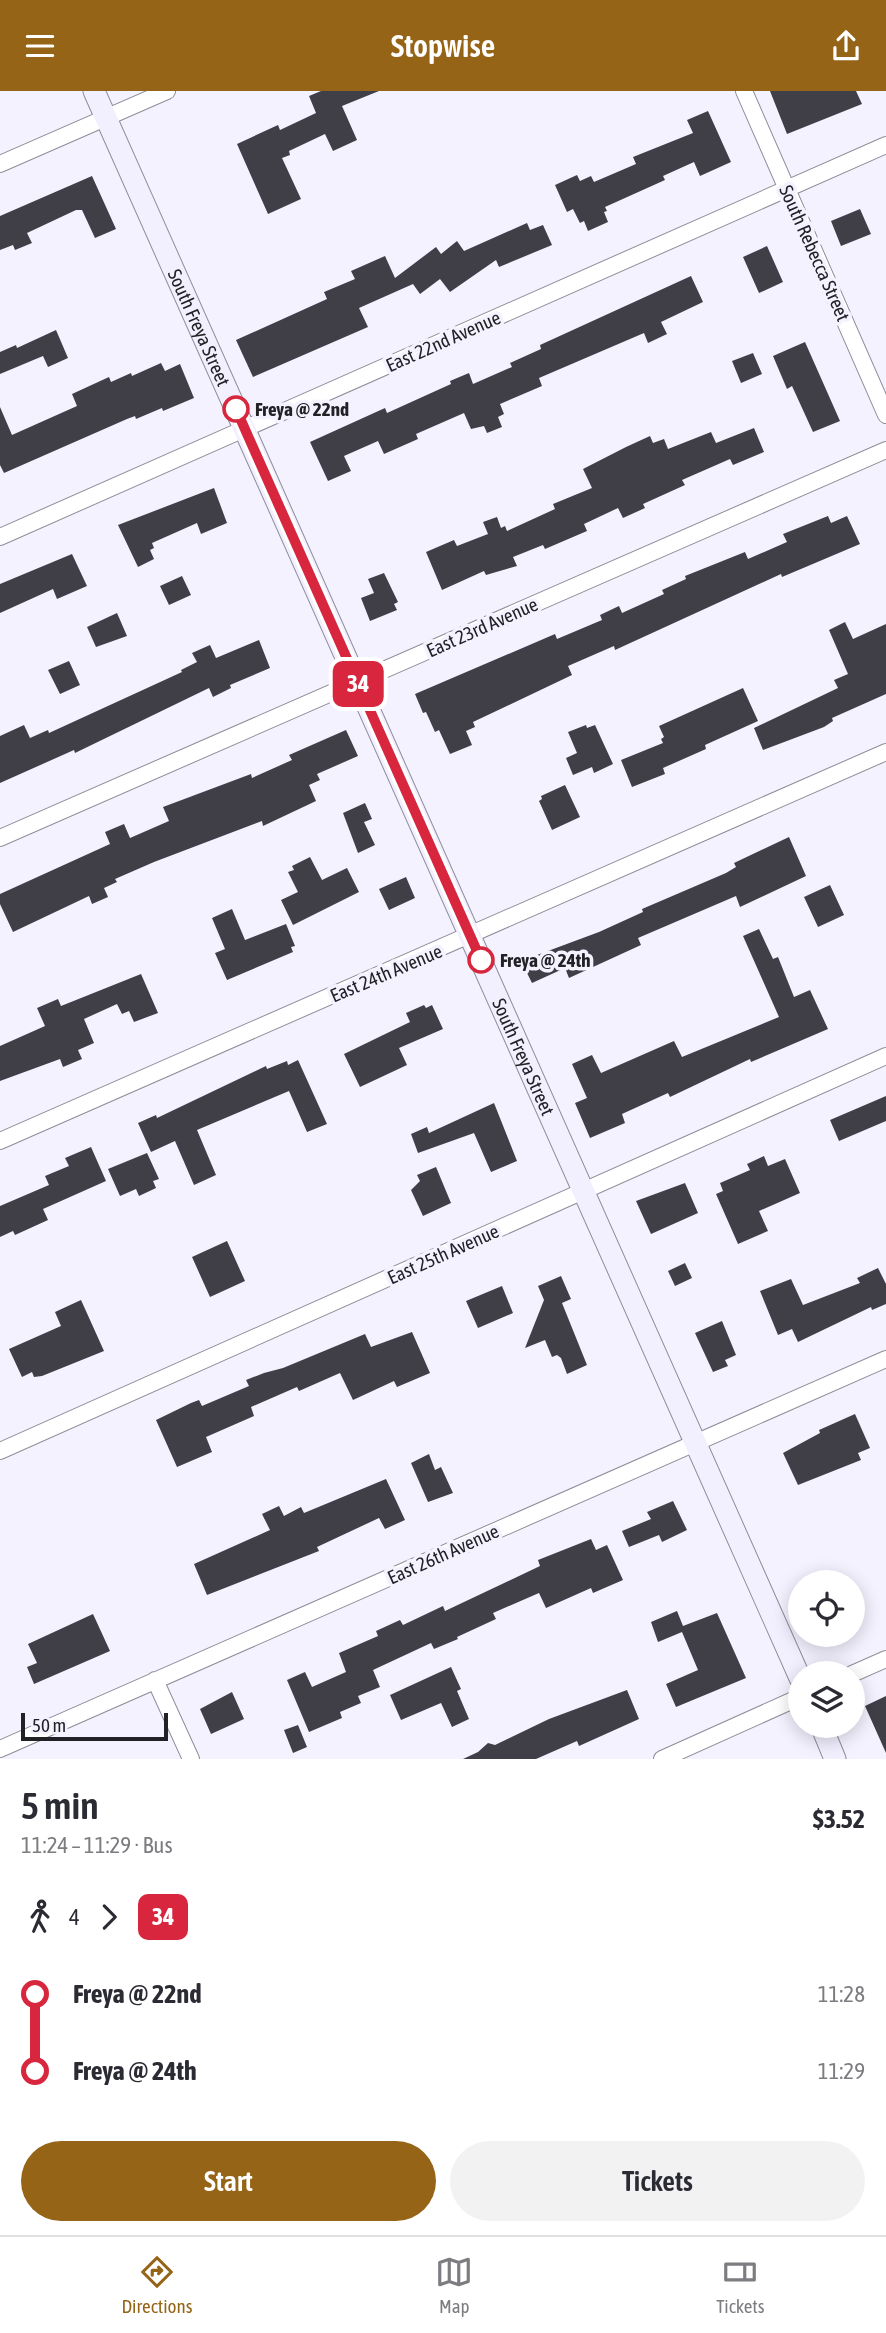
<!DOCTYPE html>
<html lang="en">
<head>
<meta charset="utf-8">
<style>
  body { margin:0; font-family:"Asap Condensed",sans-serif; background:#f2f2f3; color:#2b2b33; height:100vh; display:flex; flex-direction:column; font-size:26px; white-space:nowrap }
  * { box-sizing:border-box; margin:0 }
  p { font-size:23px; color:#7c7c81 }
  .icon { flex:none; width:38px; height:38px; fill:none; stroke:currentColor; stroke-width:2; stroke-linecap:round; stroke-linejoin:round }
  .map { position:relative; height:1668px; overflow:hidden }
  .side { display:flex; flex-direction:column; background:#fff; flex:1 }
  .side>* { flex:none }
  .badge { padding:0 14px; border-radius:10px; font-size:24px; line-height:46px }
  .buttons { position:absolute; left:788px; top:1479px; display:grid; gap:14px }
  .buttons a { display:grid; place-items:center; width:77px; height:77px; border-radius:50%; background:#fff; box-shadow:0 4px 18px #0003; font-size:35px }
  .scale { position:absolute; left:21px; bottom:18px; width:147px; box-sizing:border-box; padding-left:7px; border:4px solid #222126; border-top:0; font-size:19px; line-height:24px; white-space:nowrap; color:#222126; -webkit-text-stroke:5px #f4f2ff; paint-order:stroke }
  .map>.badge { position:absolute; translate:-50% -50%; box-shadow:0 0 0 4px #fff }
  .legs { display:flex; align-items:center; gap:10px; height:77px; padding:0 21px; font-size:23px }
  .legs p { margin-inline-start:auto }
  .head { display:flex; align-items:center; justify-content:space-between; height:119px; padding:0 21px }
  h1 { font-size:38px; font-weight:600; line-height:52px }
  .cta { display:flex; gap:14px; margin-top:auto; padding:14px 21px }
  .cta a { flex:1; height:80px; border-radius:42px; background:#966417; color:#fff; font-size:28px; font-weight:600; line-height:80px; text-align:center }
  .cta a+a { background:#f2f2f3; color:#2b2b33 }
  ul { padding:0 21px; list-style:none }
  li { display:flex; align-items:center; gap:24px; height:77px; font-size:26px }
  li i { display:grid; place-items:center; width:10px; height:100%; margin:0 9px; background:currentColor }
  li i::after { content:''; width:18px; height:18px; margin:-9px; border:5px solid; border-radius:50%; background:#fff }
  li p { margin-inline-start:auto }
  li:first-child i { background:linear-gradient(#0000 50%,currentColor 0) }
  li:last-child i { background:linear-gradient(currentColor 50%,#0000 0) }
  header { display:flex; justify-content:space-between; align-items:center; height:91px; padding:0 21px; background:#966417; color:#fff; font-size:32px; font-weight:600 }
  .tabs { display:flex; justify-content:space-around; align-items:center; height:98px; border-top:2px solid #e1e1e2; background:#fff; font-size:19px; color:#7c7c81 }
  .tabs a { display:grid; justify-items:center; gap:4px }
  .tabs .on { color:#966417 }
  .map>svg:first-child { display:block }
</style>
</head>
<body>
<header><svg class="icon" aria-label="menu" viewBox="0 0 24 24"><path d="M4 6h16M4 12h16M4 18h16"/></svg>Stopwise<svg class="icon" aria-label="share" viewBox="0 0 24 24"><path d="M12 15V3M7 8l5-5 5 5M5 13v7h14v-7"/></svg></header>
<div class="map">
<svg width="886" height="1668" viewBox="0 0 886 1668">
  <rect width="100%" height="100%" fill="#f4f2ff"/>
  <path fill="#403f48" d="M321 0H379L342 15 357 49 333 60 325 43 289 60 290 64 282 67 301 108 268 123 237 53 278 34 280 39 316 22 309 5Z
    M770 0H856L862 13 787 43Z
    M708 20 731 71 700 85 694 71 663 85 665 89 605 116 607 120 604 121 608 131 588 140 584 130 580 132 573 118 567 121 555 94 577 84 580 90 591 85 594 91 636 73 633 66 693 42 687 29Z
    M92 85 116 138 95 147 82 119H76L27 142 32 152 15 159 13 154 0 159V125Z
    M860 118 871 143 841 155 831 130Z
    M527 132 530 139 543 134 552 154 499 176 496 169 450 201 440 188 420 203 413 193 359 217 368 236 253 286 236 249 327 208 324 201 355 188 351 180 385 165 395 187 436 156 441 163 457 150 464 160Z
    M767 155 783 191 759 202 743 166Z
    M691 185 703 211 661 231 667 243 648 252 644 242 539 287 542 295 500 313 504 323 498 326 502 336 487 342 484 335 471 338 464 322 416 343 418 348 384 363 378 350 344 365 351 380 328 390 310 351 385 317 387 322 451 293 450 290 469 282 473 293 512 276 510 272 541 258 540 254Z
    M56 239 68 267 48 276 43 265 0 283V261L16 254 17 257Z
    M805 251 840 330 813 341 792 295 787 298 773 265Z
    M753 262 762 283 741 292 732 270Z
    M161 272 165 280 180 273 194 307 163 320 162 317 136 328 135 325 127 328 4 382 0 374V316L12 344 77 315 72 303 109 286 111 291 131 282 132 285Z
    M754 337 764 361 733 374 730 368 682 389 685 394 643 413 645 417 623 427 618 417 584 433 587 440 545 458 543 454 513 466 517 475 486 484 484 480 442 499 426 461 454 449 457 455 488 443 483 431 497 426 501 437 505 435 507 440 555 418 553 413 592 397 583 378 626 356 650 345 653 352 664 348 668 358 711 341 716 352Z
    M214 397 227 432 201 443 197 432 152 452 154 457 150 459 154 468 138 476 118 434Z
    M828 425 831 432 847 425 860 453 782 486 781 483 615 559 614 555 568 575 572 584 473 631 475 636 466 640 472 654 450 663 439 639 435 641 426 621 423 622 415 603 555 543 557 548 602 529 600 524 619 515 622 522 664 503 662 499 686 488 685 485 745 461 748 468 787 451 783 443Z
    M72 463 87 495 57 508 53 498 0 522V493Z
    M384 482 398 511 394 513 397 519 370 530 361 507 374 502 368 488Z
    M182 485 191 504 169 514 160 495Z
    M117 522 127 545 96 556 87 536Z
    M845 531 853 548 886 533V603L832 627 833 630 824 636 763 659 754 637 838 597 834 589 848 583 829 539Z
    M259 549 270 577 230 594 231 597 213 606 209 597 75 662 74 659 0 692V645L24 634 30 647 48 639 49 642 182 581 181 579 197 571 192 562 210 554 216 567Z
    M69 570 80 594 60 603 48 579Z
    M743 597 758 630 705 654 706 658 663 677 665 683 632 696 621 669 663 652 661 648 664 646 659 635Z
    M586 634 587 637 595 634 613 673 594 682 592 676 573 684 566 667 577 662 568 641Z
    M346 639 358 665 317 683 320 689 309 694 316 710 263 735 262 730 154 771 115 788 117 791 104 797 108 806 92 813 89 805 13 841 0 813V803L110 753 105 741 124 733 130 747 169 730 163 716 251 683 252 687 292 669 289 664Z
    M565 694 580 726 552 739 539 710 542 708 541 705Z
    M365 712 372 728 364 731 375 754 358 762 343 722Z
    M789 746 806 785 740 816 736 805 638 847 641 854 569 887 565 877 532 892 521 870 599 841 643 821 642 818 726 782 736 776 734 772Z
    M310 766 322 789 347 777 359 801 293 834 281 809 298 801 288 781 294 779 292 775Z
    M406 786 415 807 389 819 379 798Z
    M830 794 844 824 818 836 804 806Z
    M232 818 245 849 286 833 295 855 291 856 293 861 227 889 215 862 225 858 212 827Z
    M759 838 773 868 778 866 794 906 810 899 828 938 751 971 750 968 670 1006 668 1002 622 1023 625 1032 590 1047 575 1012 587 1007 572 973 592 964 601 982 674 950 682 966 779 926 743 845Z
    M141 883 158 922 134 931 129 920 122 923 117 913 84 928 94 952 78 959 82 968 63 976 60 968 0 990V955L45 935 37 917 58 908 61 915Z
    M424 914 426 917 432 914 443 938 399 957 407 974 360 996 344 963 410 931 406 922Z
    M298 969 327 1033 307 1041 289 1000 197 1039 216 1084 194 1094 175 1050 151 1061 138 1032 156 1024 157 1027 266 975 267 978 287 970 288 974Z
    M886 1005V1030L839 1050 830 1029Z
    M494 1012 517 1070 491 1081 474 1042 418 1062 411 1043 427 1036 429 1042Z
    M91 1056 106 1090 43 1118 48 1129 15 1144 13 1140 0 1146V1115L49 1094 45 1085 69 1075 65 1067Z
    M147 1062 159 1088 153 1090 156 1097 139 1105 136 1098 120 1105 108 1078Z
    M764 1065 768 1075 785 1068 800 1102 759 1120 768 1140 738 1153 716 1103 723 1100 720 1092 750 1079 747 1073Z
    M436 1076 451 1112 423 1125 411 1099 420 1090 417 1084Z
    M685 1092 698 1122 651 1143 636 1110Z
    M227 1150 245 1190 210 1206 192 1166Z
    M685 1172 692 1187 675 1195 668 1180Z
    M878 1177 886 1193V1213L872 1219 871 1216 798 1251 792 1238 778 1244 760 1200 791 1188 803 1214 860 1192 857 1187Z
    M561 1185 571 1208 562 1212 587 1274 567 1283 561 1267 557 1264 552 1266 545 1249 525 1257 544 1209 538 1195Z
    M502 1195 513 1222 478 1237 466 1210Z
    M81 1209 104 1260 42 1285 34 1286 32 1281 22 1286 9 1258 61 1235 55 1221Z
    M722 1230 736 1264 725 1269 728 1275 713 1281 695 1242Z
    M412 1241 430 1282 397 1296 394 1290 353 1309 340 1282 299 1300 297 1296 251 1316 254 1325 206 1346 212 1361 177 1376 156 1329 191 1312 199 1309 202 1315 249 1295 246 1289 264 1282 283 1277 365 1243 371 1256Z
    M855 1323 870 1357 858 1362 861 1369 798 1394 783 1362 820 1342 819 1339Z
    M429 1363 435 1379 441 1376 453 1402 428 1411 411 1372Z
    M386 1388 405 1429 385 1438 379 1427 317 1456 319 1460 207 1504 194 1473 270 1439 262 1423 279 1415 284 1425 301 1416 304 1422Z
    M673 1410 687 1439 662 1451 659 1444 629 1456 622 1440 651 1428 647 1421Z
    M591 1448 596 1459 607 1454 623 1489 593 1502 591 1497 546 1517 539 1502 493 1522 496 1528 457 1546 458 1548 434 1558 431 1552 373 1579 380 1596 358 1605 361 1612 340 1621 342 1627 309 1641 287 1589 305 1581 312 1596 346 1581 339 1562 378 1545 376 1540 400 1529 403 1534 443 1515 445 1520 540 1475 538 1469Z
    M677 1520 683 1535 717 1522 746 1587 676 1616 666 1593 698 1579 682 1541 658 1551 651 1531Z
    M93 1523 110 1560 34 1593 27 1576 37 1572 28 1553Z
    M451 1576 461 1598 457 1600 469 1628 452 1636 441 1612 401 1629 390 1604Z
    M627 1599 639 1628 579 1655 577 1650 536 1668H463L478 1661 488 1652 495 1654 549 1628Z
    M232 1601 244 1628 211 1643 200 1618Z
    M886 1605V1662L865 1615Z
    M298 1634 307 1656 293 1662 284 1639Z"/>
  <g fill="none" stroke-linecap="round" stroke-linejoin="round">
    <defs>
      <path id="street" d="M744 0 886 324
        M0 73 167 0
        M0 446 886 54
        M0 747 886 359
        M0 1050 886 661
        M0 1360 886 965
        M852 1583 886 1568
        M155 1589 191 1668
        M0 1658 886 1268
        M662 1668 800 1606"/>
      <g id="secondary">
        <path id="s1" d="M94 0 800 1587"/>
        <path d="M821 1634 835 1668"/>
      </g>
    </defs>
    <use href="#street" stroke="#8f8d98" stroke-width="18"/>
    <use href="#secondary" stroke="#8f8d98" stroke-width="23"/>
    <use href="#street" stroke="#fff" stroke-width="16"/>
    <use href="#secondary" stroke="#f2effe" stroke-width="21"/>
  </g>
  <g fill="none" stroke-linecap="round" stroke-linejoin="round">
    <defs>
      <path id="line-1" d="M236 318 481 869"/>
    </defs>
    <use href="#line-1" stroke="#fff" stroke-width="16"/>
    <use href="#line-1" stroke="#d7263d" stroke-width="10"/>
  </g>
  <g fill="#fff" stroke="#d7263d" stroke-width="3.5">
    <circle cx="236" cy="318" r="12"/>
    <circle cx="481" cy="869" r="12"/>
  </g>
  <g text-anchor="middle" stroke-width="7" stroke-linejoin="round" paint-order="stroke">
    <g font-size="19" fill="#222126" stroke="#f4f2ff">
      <text transform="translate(815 162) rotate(66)" y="7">South Rebecca Street</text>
      <text dy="7" stroke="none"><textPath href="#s1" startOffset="259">South Freya Street</textPath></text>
      <text transform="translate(443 250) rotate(-24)" y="7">East 22nd Avenue</text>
      <text transform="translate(482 536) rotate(-24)" y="7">East 23rd Avenue</text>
      <text transform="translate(386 882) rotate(-23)" y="7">East 24th Avenue</text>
      <text dy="7" stroke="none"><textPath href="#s1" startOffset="1057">South Freya Street</textPath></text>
      <text transform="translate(443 1163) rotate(-24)" y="7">East 25th Avenue</text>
      <text transform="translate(443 1463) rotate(-24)" y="7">East 26th Avenue</text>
    </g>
    <g font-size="19" font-weight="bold" fill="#222126" stroke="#f4f2ff" text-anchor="start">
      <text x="255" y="325">Freya @ 22nd</text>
      <text x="500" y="876">Freya @ 24th</text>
    </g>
  </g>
</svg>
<div class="buttons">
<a><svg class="icon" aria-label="locate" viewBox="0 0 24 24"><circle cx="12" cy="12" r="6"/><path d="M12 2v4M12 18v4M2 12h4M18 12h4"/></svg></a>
<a><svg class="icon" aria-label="layers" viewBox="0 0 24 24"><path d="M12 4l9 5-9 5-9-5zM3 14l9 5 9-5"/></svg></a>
</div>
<div class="scale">50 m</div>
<b class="badge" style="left:358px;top:593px;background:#d7263d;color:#fff">34</b>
</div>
<section class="side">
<div class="head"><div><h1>5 min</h1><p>11:24 – 11:29 · Bus</p></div><b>$3.52</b></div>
<div class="legs"><svg class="icon" aria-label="walk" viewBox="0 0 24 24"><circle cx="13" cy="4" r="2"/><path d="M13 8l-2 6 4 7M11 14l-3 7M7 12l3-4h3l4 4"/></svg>4<svg class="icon" aria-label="forward" viewBox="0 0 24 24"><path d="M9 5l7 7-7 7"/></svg><b class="badge" style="background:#d7263d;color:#fff">34</b></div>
<ul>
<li><i style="color:#d7263d"></i><b>Freya @ 22nd</b><p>11:28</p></li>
<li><i style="color:#d7263d"></i><b>Freya @ 24th</b><p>11:29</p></li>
</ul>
<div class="cta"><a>Start</a><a>Tickets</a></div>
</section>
<nav class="tabs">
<a class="on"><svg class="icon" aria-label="directions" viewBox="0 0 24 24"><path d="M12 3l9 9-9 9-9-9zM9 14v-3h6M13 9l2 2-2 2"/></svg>Directions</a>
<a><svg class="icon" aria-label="map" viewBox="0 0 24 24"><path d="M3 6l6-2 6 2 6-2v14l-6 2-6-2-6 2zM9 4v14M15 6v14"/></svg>Map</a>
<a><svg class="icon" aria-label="tickets" viewBox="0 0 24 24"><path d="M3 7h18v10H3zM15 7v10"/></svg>Tickets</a>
</nav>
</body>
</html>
